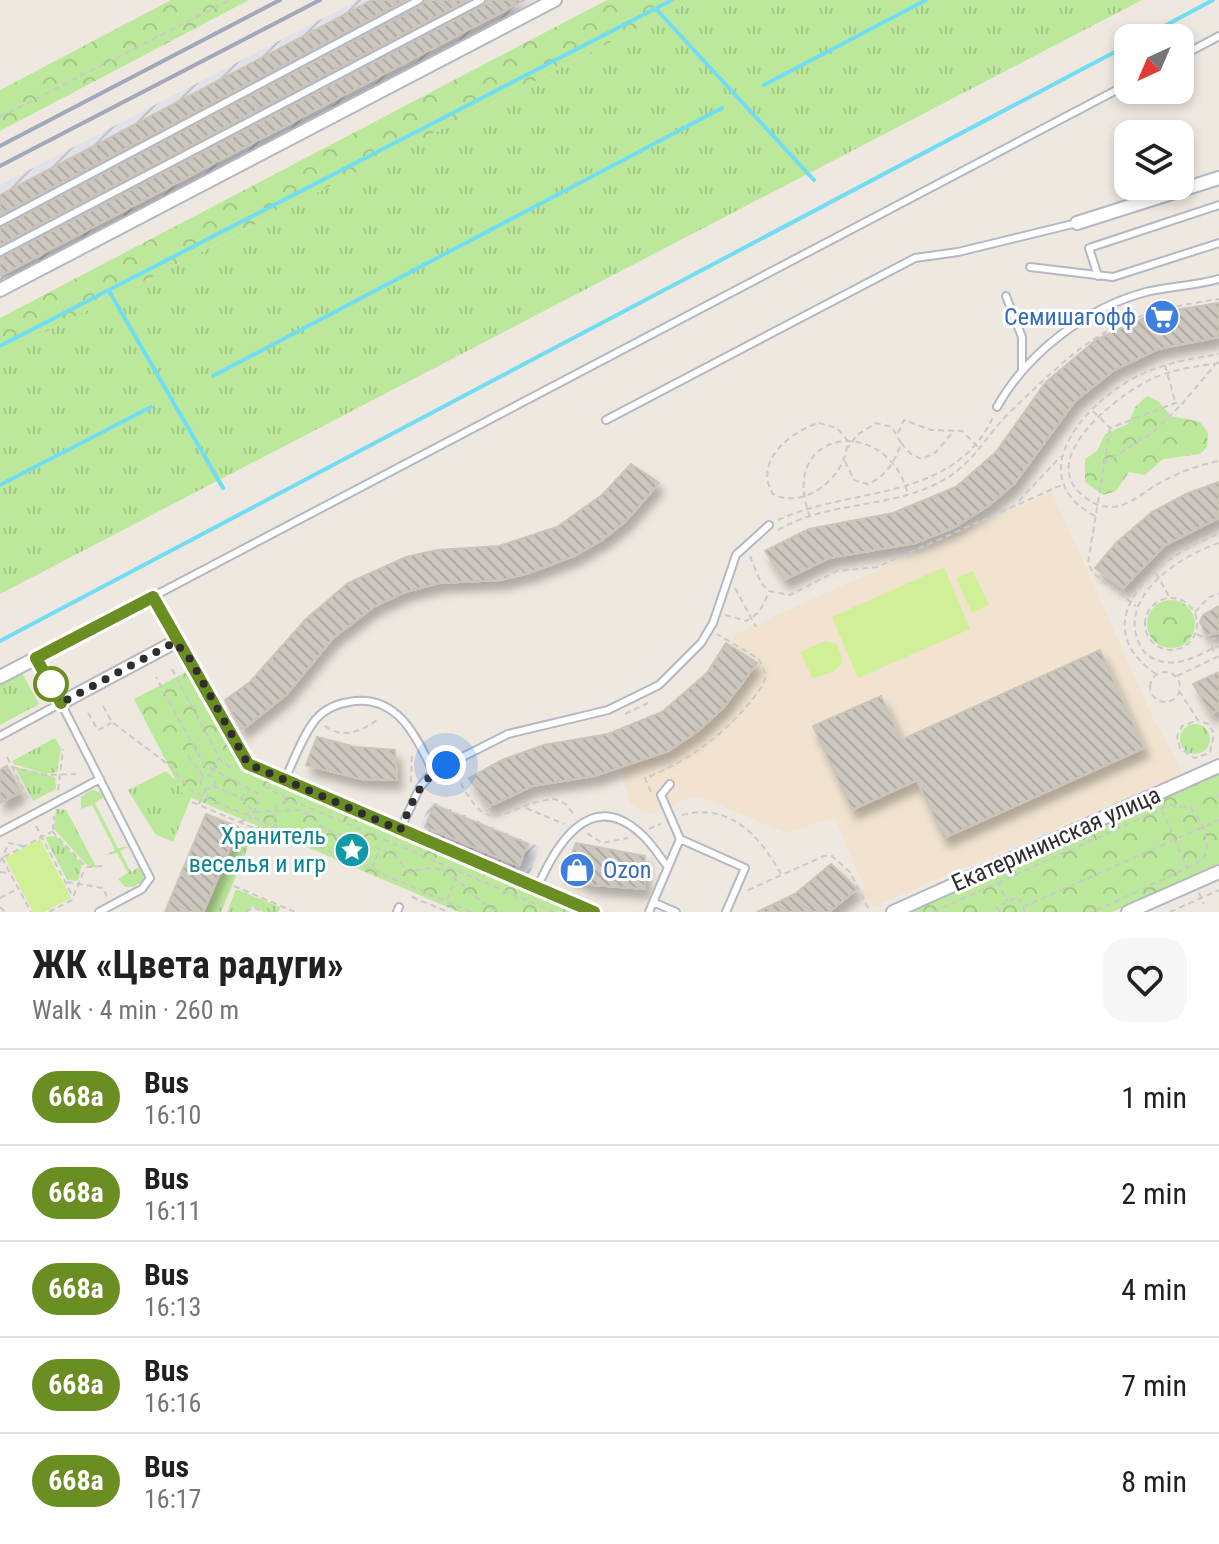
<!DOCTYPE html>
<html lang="en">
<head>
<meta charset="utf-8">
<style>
  body { margin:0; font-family:"Roboto Condensed",sans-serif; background:#f6f6f6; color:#202124; height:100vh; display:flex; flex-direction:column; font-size:30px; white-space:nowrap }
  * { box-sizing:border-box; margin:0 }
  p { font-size:26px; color:#757577 }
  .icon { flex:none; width:44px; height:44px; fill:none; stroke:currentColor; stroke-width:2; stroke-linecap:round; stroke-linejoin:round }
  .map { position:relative; height:912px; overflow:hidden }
  .details { display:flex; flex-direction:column; background:#fff; flex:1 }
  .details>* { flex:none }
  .badge { padding:0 16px; border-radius:26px; font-size:28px; line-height:52px }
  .needle { width:52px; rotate:224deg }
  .controls { position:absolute; left:1114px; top:24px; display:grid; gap:16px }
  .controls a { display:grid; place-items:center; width:80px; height:80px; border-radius:16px; background:#fff; box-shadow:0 4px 12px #0003; font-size:40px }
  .you { position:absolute; width:40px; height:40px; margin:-20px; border:6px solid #fff; border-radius:50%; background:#1a73e8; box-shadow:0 0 0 12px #1a73e833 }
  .map>.badge { position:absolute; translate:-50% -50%; box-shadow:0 0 0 4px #fff }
  .round { display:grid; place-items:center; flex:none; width:84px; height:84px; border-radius:24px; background:#f6f6f6 }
  .headline { display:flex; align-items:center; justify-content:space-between; height:136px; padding:0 32px }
  h1 { font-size:38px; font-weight:700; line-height:60px }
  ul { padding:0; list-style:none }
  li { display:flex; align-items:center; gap:24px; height:96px; padding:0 32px; border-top:2px solid #e0e0e0 }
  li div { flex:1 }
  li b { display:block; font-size:30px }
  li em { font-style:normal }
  li .badge { min-width:88px; font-weight:700; text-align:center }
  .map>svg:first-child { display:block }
</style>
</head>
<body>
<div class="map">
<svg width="1219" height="912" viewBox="0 0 1219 912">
  <defs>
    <pattern id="industrial-furrows" width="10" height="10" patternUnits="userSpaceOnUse" patternTransform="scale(2)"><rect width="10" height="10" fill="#e2e1e8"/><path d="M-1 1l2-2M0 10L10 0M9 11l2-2" fill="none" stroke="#c2c1c7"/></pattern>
    <pattern id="grass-tufts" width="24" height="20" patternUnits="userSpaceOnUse" patternTransform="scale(2)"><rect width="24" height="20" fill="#bce89b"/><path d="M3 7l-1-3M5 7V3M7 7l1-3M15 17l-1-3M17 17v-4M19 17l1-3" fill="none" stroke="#a2c786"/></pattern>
    <pattern id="forest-crowns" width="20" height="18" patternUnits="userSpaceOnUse" patternTransform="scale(2)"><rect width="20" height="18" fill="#bce89b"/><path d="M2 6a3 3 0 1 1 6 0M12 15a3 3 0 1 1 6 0" fill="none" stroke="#a2c786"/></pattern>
    <pattern id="building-back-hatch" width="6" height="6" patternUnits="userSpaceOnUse" patternTransform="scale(2)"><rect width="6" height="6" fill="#cbc6be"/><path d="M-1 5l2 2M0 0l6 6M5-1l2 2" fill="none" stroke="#afaaa4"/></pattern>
    <filter id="shadow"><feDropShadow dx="5" dy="9" stdDeviation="4" flood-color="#0004"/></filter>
  </defs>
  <rect width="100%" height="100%" fill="#efe8e0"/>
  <path fill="url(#industrial-furrows)" d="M358 0H536L0 282V185Z
    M431 801 540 847 529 875 420 828Z"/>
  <path fill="#f1e3d0" d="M1052 492 1152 716 1184 774 873 907 834 817 786 833 701 797 687 799 654 813 644 814 630 803 620 769 668 751 698 731 741 688 757 663 729 645 737 633Z"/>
  <path fill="url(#grass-tufts)" d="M693 0H1142L0 594V355Z
    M21 671 39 704 0 725V682Z
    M1180 739a15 15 0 1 1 30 0a15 15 0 1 1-30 0Z
    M55 738 61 748 57 772 45 774 14 764 12 761Z
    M15 767 55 777 56 789 33 801Z
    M166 771 192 795 173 842 155 834 128 790Z
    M92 790 100 792 104 797 95 803 118 848 130 846 120 851 131 872 141 866 144 880 133 887H125L118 879 128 873 117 853 106 855 115 850 92 805 81 809V797Z
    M56 809 66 810 97 868 87 865 54 829Z
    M242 829 254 833 221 912H205Z
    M56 836 82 864 78 881 67 880 45 837Z
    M236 889 280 907 278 912H263L253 906 245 912H227Z"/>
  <path fill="url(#forest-crowns)" d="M171 0H249L0 131V90Z
    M607 0H693L0 355V318Z
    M1147 396 1158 401 1171 416 1200 422 1208 433 1207 447 1200 454 1163 459 1145 475 1129 472 1116 491 1103 495 1085 482V459L1097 451 1105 434 1128 424 1136 406Z
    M1147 624a24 24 0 1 1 48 0a24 24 0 1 1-48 0Z
    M190 670 248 771 577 912H459L183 794 134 699Z
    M1219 774V864L1112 912H912Z"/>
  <path fill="#d1ef96" d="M944 567 970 629 858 678 832 617Z
    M973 571 989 605 972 613 956 578Z
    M825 641 837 644 843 662 834 671 813 679 800 652Z
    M40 839 71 898 44 912H33L5 858Z"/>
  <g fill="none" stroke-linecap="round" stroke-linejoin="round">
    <path stroke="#70ddf5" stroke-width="4" d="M656 9 814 180
      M1142 38 1213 0
      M764 85 926 0
      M109 291 223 488
      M0 346 672 0
      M213 376 722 108
      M0 485 151 407
      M0 641 1128 45"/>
  </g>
  <path fill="url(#building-back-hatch)" stroke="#ccc3b9" stroke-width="2" filter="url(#shadow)" d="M372 0H406L0 215V195Z
    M425 0H468L0 245V228L422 5Z
    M487 0H525L0 276V258L484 5Z
    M1219 303V337L1158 349 1114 370 1075 401 1014 484 988 506 953 528 915 543 829 558 784 580 765 551 809 529 893 513 956 487 996 452 1046 382 1097 339 1155 313Z
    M631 464 659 483 625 522 602 540 574 556 529 573 501 580 439 583 405 592 375 606 333 638 287 694 242 730 225 700 250 682 306 619 348 583 406 557 437 550 499 546 557 527 602 495Z
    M1219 482V518L1165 545 1123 588 1095 568 1116 543 1152 512 1186 494Z
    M1219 606V633L1206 635 1200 622 1203 615Z
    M726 643 757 663 724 707 698 731 668 751 594 776 532 786 488 807 469 778 502 760 544 745 608 734 662 712 707 673Z
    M1100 650 1144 748 944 838 917 780 852 810 813 726 881 696 901 740Z
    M1219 672V710L1211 714 1193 684Z
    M317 737 355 747 395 750 397 780 361 779 306 765Z
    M7 766 21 792 0 803V770Z
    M434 805 528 844 519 866 425 827Z
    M206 814 238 827 208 901 203 912H165Z
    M576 843 645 856V889L593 885 564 874Z
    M831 864 857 889 829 912H757L795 894Z"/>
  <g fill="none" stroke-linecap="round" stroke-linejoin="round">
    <defs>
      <path id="lane" d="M1180 57 1219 36
        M0 222 419 0
        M0 252 481 0
        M1030 267 1113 277 1219 243
        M1098 276 1089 248 1219 205
        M1006 296 1022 337V369
        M997 407C1027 353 1086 308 1146 292 1170 286 1195 286 1219 279
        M606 420 915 258 958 252 1077 223
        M154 596 1128 84
        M0 736 61 703 150 878 142 889 99 912
        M284 781C294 761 302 736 316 719 325 709 335 704 349 702 396 693 417 736 433 772
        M670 784 661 795 680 839
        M400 830 420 787 433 772 508 734 608 710 659 685 701 643 713 623 736 555 769 525
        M0 832 100 779
        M537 888C555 847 589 787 640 833 651 842 659 856 668 867
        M653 902 676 912
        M397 912 399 907
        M649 912 680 839 745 868 726 912"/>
      <path id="street" d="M1077 223 1219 178
        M0 290 555 0
        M36 658 61 703 175 642
        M0 677 153 597 248 764 594 912
        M893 912 1219 766
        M1128 912 1219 872"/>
    </defs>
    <use href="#lane" stroke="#b4b8c2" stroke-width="10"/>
    <use href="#street" stroke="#b4b8c2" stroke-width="16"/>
    <path stroke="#c9c9c9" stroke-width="2" stroke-dasharray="6 4" stroke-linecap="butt" d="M0 117 230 0
      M1219 363C1192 367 1166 370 1142 384 1113 400 1042 456 1079 492 1089 502 1098 507 1112 507 1127 507 1143 493 1156 485 1175 474 1197 465 1219 461
      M1165 365 1175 401
      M1093 411 1110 428 1175 403 1182 404 1219 360
      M819 423 837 428 847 440C849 475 805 511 773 494 753 462 790 431 819 423Z
      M1110 428 1088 563 1093 573 1136 606
      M898 433 904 420 931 430 962 431 980 449
      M901 443 911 454 922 459 936 452 953 432
      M845 461 854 480 867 484C885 478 896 460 901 443L892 427 876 423 857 435 848 448
      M1103 464 1153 432 1181 405
      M1019 501 1061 456
      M1095 516C1020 476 1085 403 1136 377 1163 363 1190 359 1219 354
      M810 517C776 427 889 414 908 495
      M778 520C850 486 955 503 994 415
      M778 530C831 499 895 510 947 478 977 459 987 434 1010 412 1087 338 1110 315 1219 299
      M1219 543C1179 556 1114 599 1141 647 1148 660 1164 664 1178 662 1192 660 1206 651 1219 646
      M750 556 761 583 769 591 790 595 837 571 877 567 1064 484
      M1156 573 1170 598
      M735 588 756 627
      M1145 624a26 26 0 1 1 52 0a26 26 0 1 1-52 0Z
      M1195 612 1209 597 1219 594
      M725 615 746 621C760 614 764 605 769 591
      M1197 634 1210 641 1215 655
      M1211 640 1219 637
      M172 669 221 761 234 770
      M1150 687a15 15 0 1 1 30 0a15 15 0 1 1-30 0Z
      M1156 674C1079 621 1161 554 1219 534
      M1177 676 1219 656
      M1179 691 1198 720 1208 724 1214 733 1210 753 1194 758 1180 748 1177 737 1182 726 1198 720
      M103 706 112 722 170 766 194 793 244 814 254 812 259 803 257 793 204 765 156 677
      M88 713 98 730 111 723
      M625 714 648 703
      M325 726C344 740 362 731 380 718
      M188 756 203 776
      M7 757 30 802
      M12 767 45 775 76 774
      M214 770 218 758
      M456 774C492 847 501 803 555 799L566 804 574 815
      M201 782a7 7 0 1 1 14 0a7 7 0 1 1-14 0Z
      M411 782 412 753
      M213 786 241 798 250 789
      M264 786 290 800
      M58 790 63 749
      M651 792 645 778C693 760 734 727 763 685L766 675 759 659 717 634
      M1219 794V798
      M241 798 254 812 302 810 325 829 393 854 408 872C416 871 426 868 433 868 457 870 474 905 502 912
      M192 802 258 830 261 821
      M199 804 206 788
      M526 808 564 824
      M1162 810 1188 870
      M245 814 276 827
      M682 815C731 802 760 837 781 874
      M239 822 252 818
      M36 826 73 897
      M649 829 661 824
      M53 830 54 816
      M52 831 86 867 104 866
      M587 833 602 843 628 838
      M318 846 325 829
      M4 857 51 832
      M2 858 31 912
      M354 861 362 842
      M0 862 9 843 23 846
      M651 864 652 877
      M372 868 380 849
      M0 872 9 873
      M998 881 1007 901
      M67 882 103 888 107 897
      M234 886 295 912
      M748 890 824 856H832L850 872 870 912
      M1199 893 1204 904
      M412 897 448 912
      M0 898 17 889
      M447 900 458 873
      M0 907 5 912
      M1023 907 1219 820
      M49 912 72 900 85 868
      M246 912 254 907 262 912
      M471 912 282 831 274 823 276 807 285 801 296 802 554 912
      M933 912 1170 805 1190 808C1204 822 1213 844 1202 861L1093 912
      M1000 912 997 907 1018 897 1025 912
      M1170 912 1219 890"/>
    <use href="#lane" stroke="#fff" stroke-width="6"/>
    <use href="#street" stroke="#fff" stroke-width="12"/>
    <path stroke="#a2a7b9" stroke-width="4" d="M0 146 280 0
      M0 166 320 0"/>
  </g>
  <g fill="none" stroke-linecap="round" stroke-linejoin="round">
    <defs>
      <path id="line" d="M61 703 36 658 153 597 248 764 594 912"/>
    </defs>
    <use href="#line" stroke="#fff" stroke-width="18"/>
    <use href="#line" stroke="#6b8e23" stroke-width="12"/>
    <path stroke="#2e2e2e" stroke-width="8" stroke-dasharray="0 14.4" d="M51 684 61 703 175 642 190 659 248 764 400 830C412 804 419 779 446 765"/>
  </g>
  <defs>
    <symbol id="supermarket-disc" viewBox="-11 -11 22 22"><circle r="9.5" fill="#3f7fe0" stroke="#fff"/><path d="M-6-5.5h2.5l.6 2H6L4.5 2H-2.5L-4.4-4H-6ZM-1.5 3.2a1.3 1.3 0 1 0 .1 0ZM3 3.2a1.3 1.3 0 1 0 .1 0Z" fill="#fff"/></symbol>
    <symbol id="sight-disc" viewBox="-11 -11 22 22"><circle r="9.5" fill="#0f9aa8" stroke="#fff"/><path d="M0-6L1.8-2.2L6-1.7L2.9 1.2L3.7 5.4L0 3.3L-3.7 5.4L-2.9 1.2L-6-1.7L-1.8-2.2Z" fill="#fff"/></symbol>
    <symbol id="shop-disc" viewBox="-11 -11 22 22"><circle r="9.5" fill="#3f7fe0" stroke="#fff"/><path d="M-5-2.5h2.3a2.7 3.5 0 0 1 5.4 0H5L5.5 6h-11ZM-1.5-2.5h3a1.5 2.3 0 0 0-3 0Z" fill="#fff"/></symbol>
  </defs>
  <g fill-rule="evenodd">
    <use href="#supermarket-disc" x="1142" y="297" width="40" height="40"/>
    <use href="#sight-disc" x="332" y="830" width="40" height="40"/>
    <use href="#shop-disc" x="557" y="850" width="40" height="40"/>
  </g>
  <circle fill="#fff" stroke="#6b8e23" stroke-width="4" cx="51" cy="684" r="16"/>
  <g text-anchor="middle" stroke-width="6" stroke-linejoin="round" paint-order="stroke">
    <g font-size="24" fill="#366cbe" stroke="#fff" text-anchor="end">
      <text x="1136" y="325">Семишагофф</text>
      <text x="603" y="878" text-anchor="start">Ozon</text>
    </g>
    <g font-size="24" fill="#0d838f" stroke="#fff" text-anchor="end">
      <text x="326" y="844">Хранитель<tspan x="326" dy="28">веселья и игр</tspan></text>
    </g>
    <g font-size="24" fill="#2e2e2e" stroke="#fff">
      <text transform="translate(1056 839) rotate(-24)" y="8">Екатерининская улица</text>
    </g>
  </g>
</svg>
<div class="controls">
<a><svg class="needle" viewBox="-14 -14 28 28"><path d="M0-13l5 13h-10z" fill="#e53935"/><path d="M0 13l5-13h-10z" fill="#757577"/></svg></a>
<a><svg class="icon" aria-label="layers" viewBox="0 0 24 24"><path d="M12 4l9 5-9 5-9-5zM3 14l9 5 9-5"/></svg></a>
</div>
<div class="you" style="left:446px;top:765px"></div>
</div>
<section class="details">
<div class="headline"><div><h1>ЖК «Цвета радуги»</h1><p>Walk · 4 min · 260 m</p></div><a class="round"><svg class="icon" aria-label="heart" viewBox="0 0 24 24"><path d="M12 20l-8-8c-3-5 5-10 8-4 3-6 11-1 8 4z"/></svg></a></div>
<ul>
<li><span class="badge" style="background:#6b8e23;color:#fff">668а</span><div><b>Bus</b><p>16:10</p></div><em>1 min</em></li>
<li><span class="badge" style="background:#6b8e23;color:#fff">668а</span><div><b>Bus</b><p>16:11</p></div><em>2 min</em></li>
<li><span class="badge" style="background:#6b8e23;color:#fff">668а</span><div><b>Bus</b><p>16:13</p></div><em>4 min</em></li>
<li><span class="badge" style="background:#6b8e23;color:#fff">668а</span><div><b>Bus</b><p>16:16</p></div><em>7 min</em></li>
<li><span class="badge" style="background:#6b8e23;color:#fff">668а</span><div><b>Bus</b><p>16:17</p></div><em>8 min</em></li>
</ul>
</section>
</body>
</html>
